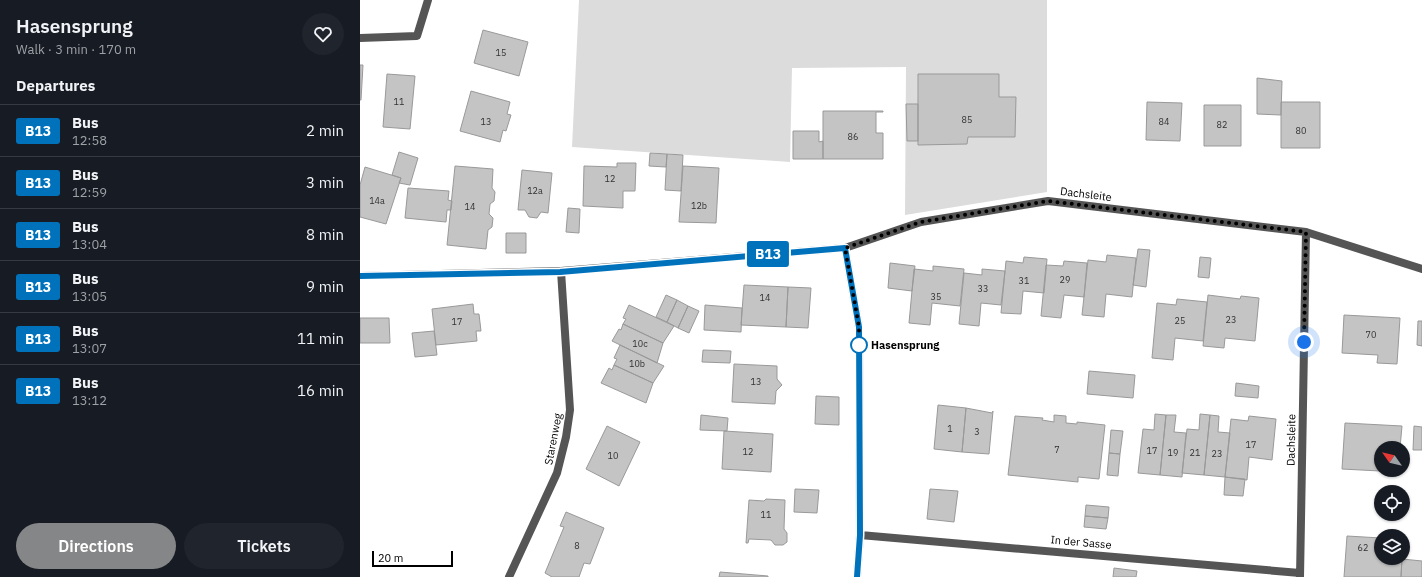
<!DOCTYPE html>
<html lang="en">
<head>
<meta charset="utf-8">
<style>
  body { margin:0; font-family:"IBM Plex Sans",sans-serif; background:#20242c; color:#f1f3f6; height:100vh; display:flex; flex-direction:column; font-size:15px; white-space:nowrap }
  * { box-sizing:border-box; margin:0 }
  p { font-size:13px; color:#9ea1a6 }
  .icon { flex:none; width:22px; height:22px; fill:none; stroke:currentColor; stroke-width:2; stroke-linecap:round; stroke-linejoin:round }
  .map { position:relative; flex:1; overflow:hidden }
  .details { display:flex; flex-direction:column; background:#171b24; width:360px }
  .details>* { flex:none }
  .badge { padding:0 8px; border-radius:3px; font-size:14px; line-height:26px }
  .needle { width:26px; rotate:304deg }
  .fabs { position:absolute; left:1014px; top:441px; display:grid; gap:8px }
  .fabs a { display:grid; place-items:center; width:36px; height:36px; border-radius:50%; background:#171b24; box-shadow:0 1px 3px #0004; font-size:20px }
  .scale { position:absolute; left:12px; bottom:10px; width:81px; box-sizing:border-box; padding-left:4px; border:2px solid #000; border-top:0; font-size:11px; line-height:14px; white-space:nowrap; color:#000; -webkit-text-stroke:3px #fff; paint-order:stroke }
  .you { position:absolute; width:20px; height:20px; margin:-10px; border:3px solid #fff; border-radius:50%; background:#1a73e8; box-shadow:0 0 0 6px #1a73e833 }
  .map>.badge { position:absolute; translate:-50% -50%; box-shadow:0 0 0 2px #fff }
  h2 { padding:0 16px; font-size:15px; line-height:36px }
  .round { display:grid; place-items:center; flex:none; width:42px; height:42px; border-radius:21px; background:#20242c }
  .headline { display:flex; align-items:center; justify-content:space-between; height:68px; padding:0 16px }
  h1 { font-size:19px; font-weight:600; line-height:30px }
  .button { display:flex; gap:8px; margin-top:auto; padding:8px 16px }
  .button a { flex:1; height:46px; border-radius:24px; background:#858687; color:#fff; font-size:16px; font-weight:600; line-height:46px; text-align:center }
  .button a+a { background:#20242c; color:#f1f3f6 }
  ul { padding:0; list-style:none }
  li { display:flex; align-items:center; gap:12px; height:52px; padding:0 16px; border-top:1px solid #363941 }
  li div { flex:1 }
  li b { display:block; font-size:15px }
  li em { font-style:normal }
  li .badge { min-width:44px; font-weight:700; text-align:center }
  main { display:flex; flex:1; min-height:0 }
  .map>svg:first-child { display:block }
</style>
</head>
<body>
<main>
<section class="details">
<div class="headline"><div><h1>Hasensprung</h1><p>Walk · 3 min · 170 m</p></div><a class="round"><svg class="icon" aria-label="heart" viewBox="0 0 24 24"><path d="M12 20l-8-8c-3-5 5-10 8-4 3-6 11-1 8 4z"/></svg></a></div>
<h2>Departures</h2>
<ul>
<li><span class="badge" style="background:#0072bc;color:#fff">B13</span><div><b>Bus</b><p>12:58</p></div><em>2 min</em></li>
<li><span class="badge" style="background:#0072bc;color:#fff">B13</span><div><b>Bus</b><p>12:59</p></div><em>3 min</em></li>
<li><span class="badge" style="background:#0072bc;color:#fff">B13</span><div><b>Bus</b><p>13:04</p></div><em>8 min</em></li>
<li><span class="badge" style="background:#0072bc;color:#fff">B13</span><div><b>Bus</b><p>13:05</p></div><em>9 min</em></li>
<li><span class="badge" style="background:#0072bc;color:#fff">B13</span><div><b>Bus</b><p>13:07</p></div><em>11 min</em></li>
<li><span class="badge" style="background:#0072bc;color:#fff">B13</span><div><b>Bus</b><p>13:12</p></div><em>16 min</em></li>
</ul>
<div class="button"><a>Directions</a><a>Tickets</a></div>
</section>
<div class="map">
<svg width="1062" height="577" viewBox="0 0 1062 577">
  <rect width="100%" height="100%" fill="#fff"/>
  <path fill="#dcdcdc" d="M219 0H687V192L545 215 546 67 432 68 430 162 212 147Z"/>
  <path fill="#c4c4c4" stroke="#999" d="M123 30 168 42 159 76 114 63Z
    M0 65H3L1 100H0Z
    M27 74 55 76 50 129 23 127Z
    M558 74H639V97H656L655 137H608L607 144 558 145Z
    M897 78 922 81 921 115 897 114Z
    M111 91 150 102 147 114 151 115 146 131 143 130 140 142 100 131Z
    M787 102 822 103 820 141 786 140Z
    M921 102H960V148H921Z
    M546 104H558V141H547Z
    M844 105H881V146H844Z
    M463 111H523V112H516V133H523V159H463Z
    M433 131H459V142L463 141V159H433Z
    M39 152 58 158 50 185 39 183 41 178 32 175Z
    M290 153 307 154 306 167 289 166Z
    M307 154 323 155 321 191 305 190Z
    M257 163H276L275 191H263V208L223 206 224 166 257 167Z
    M95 166 133 169 132 188 135 192 134 201 130 204 129 214 133 218 132 227 128 230 126 249 87 245Z
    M323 166 359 168 356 223 319 222Z
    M5 167 41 178 26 224 0 217V185Z
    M162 170 192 173 188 213 181 212 177 218 169 217 165 210H158Z
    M48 188 89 191 88 200 92 201 91 210H87L86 222 45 218Z
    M208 208 220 209 219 233 206 232Z
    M146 233H166V253H146Z
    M778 249 790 250 786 287 773 285Z
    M747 255 776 258 772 297 746 294 744 317 722 315 728 260 746 262Z
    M664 257 687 259 684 293 663 291 661 314 641 313 646 261 663 263Z
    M840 257 851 258 849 278 838 277Z
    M704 261 727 263 724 297 704 295 701 318 681 316 686 265 703 266Z
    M530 263 555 266 552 291 528 288Z
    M573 266 604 269 600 306 572 303 570 325 549 323 554 269 573 271Z
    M622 269 645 271 641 305 621 303 619 326 599 324 604 273 622 275Z
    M384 285 428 287 426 327 381 325Z
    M428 287 451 288 448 328 426 327Z
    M306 295 317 300 307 322 296 317Z
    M848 295 880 299 881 296 899 298 895 341 865 338 864 348 843 346Z
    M817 299 847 302 843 341 815 338 813 360 792 358 797 303 816 305Z
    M317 300 328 306 318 328 307 322Z
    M113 304 114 314H119L121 331H116L117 341 76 345 72 309Z
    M269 305 314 326 303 343 263 324 266 319 263 318Z
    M345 305 382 308 381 332 344 330Z
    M328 306 339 311 329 333 318 328Z
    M984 315 1040 318 1037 364 1017 363 1018 355 982 353Z
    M0 318H29L30 343H0Z
    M1058 321H1062V346L1057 345Z
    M263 324 303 343 297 363 252 341 259 329 261 330Z
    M74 331 77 355 55 357 52 333Z
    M260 345 304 366 293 383 254 365 257 359 254 358Z
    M343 350 371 351 370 363 342 362Z
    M374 364 417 366V379L422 385 416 391 415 404 372 402Z
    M254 365 293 383 286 403 241 383 249 368 252 370Z
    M729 371 775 375 773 398 727 394Z
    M876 383 899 386 898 398 875 396Z
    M456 396 479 397V425L455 424Z
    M578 405 606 408 602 452 574 449Z
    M606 408 632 413 633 411 629 454 602 452Z
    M795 414 806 415 800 475 778 473 783 429 794 430Z
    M840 414 850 415 844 475 822 473 827 429 839 430Z
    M341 415 368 418 367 431 340 430Z
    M694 415 706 416V423L717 424V422L745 425 739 479 718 477V482L648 475 655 416 683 418 682 420 694 422Z
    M806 415H816L814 432 826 433 822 477 800 475Z
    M850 415 859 416 858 432 870 433 865 477 844 475Z
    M889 416 916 419 912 460 889 457 887 480 865 477 871 419 888 421Z
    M985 423 1042 426 1040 448H1021V470H1039V472L982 469Z
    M247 426 280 442 259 486 226 469Z
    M1054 426 1062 427V450H1053Z
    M751 430 763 431 760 454 749 453Z
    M364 431 413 434 411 472 362 469Z
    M749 453 760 454 758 476 747 475Z
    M865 477 885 479 883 496 864 495Z
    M435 489 459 490 457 513 434 512Z
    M570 489 598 491 594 522 567 519Z
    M406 499 425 500 424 529 427 533V542L423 545H415L411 540 389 539 388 543H386L389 500 404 501Z
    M726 505 749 507 748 518 725 516Z
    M206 512 244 528 230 564 224 563 219 577H192L185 573 204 527 200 526Z
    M725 516 748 518 746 529 724 527Z
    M987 536 1021 538V558H1042L1041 577H984Z
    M1042 559 1062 561V577H1041Z
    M754 568 777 571 776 577H753Z
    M360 572 408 576V577H359Z"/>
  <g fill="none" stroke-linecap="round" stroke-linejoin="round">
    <path stroke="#555" stroke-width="8" d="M0 38 57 36 68 0
      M485 248 499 327 500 535 497 577
      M0 276 201 271 485 248 561 222 688 201 946 232 1062 269
      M500 535 940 573
      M149 577 197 473 206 437 210 410 201 271
      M940 577 946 232"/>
  </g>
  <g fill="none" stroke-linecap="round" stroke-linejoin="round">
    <defs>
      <path id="line" d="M0 276 200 272 485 248 499 327 500 535 497 577"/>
    </defs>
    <use href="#line" stroke="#fff" stroke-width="9"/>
    <use href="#line" stroke="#0072bc" stroke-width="6"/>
    <path stroke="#000" stroke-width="4" stroke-dasharray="0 7.2" d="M499 345V327L485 248 561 222 688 201 946 232 944 342"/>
  </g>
  <circle fill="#fff" stroke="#0072bc" stroke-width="2" cx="499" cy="345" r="8"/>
  <g text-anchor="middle" stroke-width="3" stroke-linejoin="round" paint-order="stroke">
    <g font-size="9" fill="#313131">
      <text x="141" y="56">15</text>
      <text x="39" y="105">11</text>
      <text x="607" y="123">85</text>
      <text x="126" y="125">13</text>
      <text x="804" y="125">84</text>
      <text x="862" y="128">82</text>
      <text x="941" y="134">80</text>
      <text x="493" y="140">86</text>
      <text x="250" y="182">12</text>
      <text x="175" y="194">12a</text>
      <text x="17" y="204">14a</text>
      <text x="339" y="209">12b</text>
      <text x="110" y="210">14</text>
      <text x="705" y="283">29</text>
      <text x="664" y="284">31</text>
      <text x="623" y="292">33</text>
      <text x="576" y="300">35</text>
      <text x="405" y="301">14</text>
      <text x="871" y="323">23</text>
      <text x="820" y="324">25</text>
      <text x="97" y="325">17</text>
      <text x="1011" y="338">70</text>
      <text x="280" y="347">10c</text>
      <text x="277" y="367">10b</text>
      <text x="396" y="385">13</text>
      <text x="590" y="432">1</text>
      <text x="617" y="435">3</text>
      <text x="891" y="448">17</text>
      <text x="697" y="453">7</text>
      <text x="792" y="454">17</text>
      <text x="388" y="455">12</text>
      <text x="813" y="456">19</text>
      <text x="835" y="456">21</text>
      <text x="857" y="457">23</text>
      <text x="253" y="459">10</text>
      <text x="406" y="518">11</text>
      <text x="217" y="549">8</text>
      <text x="1003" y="551">62</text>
    </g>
    <g font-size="11" fill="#000" stroke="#fff">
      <text transform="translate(726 194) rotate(7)" y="4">Dachsleite</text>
      <text transform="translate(193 439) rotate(-79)" y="4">Starenweg</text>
      <text transform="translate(931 440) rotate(-89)" y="4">Dachsleite</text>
      <text transform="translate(721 542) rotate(5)" y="4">In der Sasse</text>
    </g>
    <g font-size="11" font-weight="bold" fill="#000" stroke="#fff" text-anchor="start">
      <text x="511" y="349">Hasensprung</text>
    </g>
  </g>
</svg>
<div class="fabs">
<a><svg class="needle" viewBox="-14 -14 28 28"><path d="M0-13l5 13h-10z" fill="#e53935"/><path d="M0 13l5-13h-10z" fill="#9ea1a6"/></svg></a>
<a><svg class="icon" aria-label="locate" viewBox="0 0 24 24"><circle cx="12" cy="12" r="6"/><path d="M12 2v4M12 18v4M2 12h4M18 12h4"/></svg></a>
<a><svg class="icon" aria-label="layers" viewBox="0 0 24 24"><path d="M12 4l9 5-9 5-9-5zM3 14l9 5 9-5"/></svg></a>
</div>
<div class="scale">20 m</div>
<div class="you" style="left:944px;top:342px"></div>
<b class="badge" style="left:408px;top:254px;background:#0072bc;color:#fff">B13</b>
</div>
</main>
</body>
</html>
